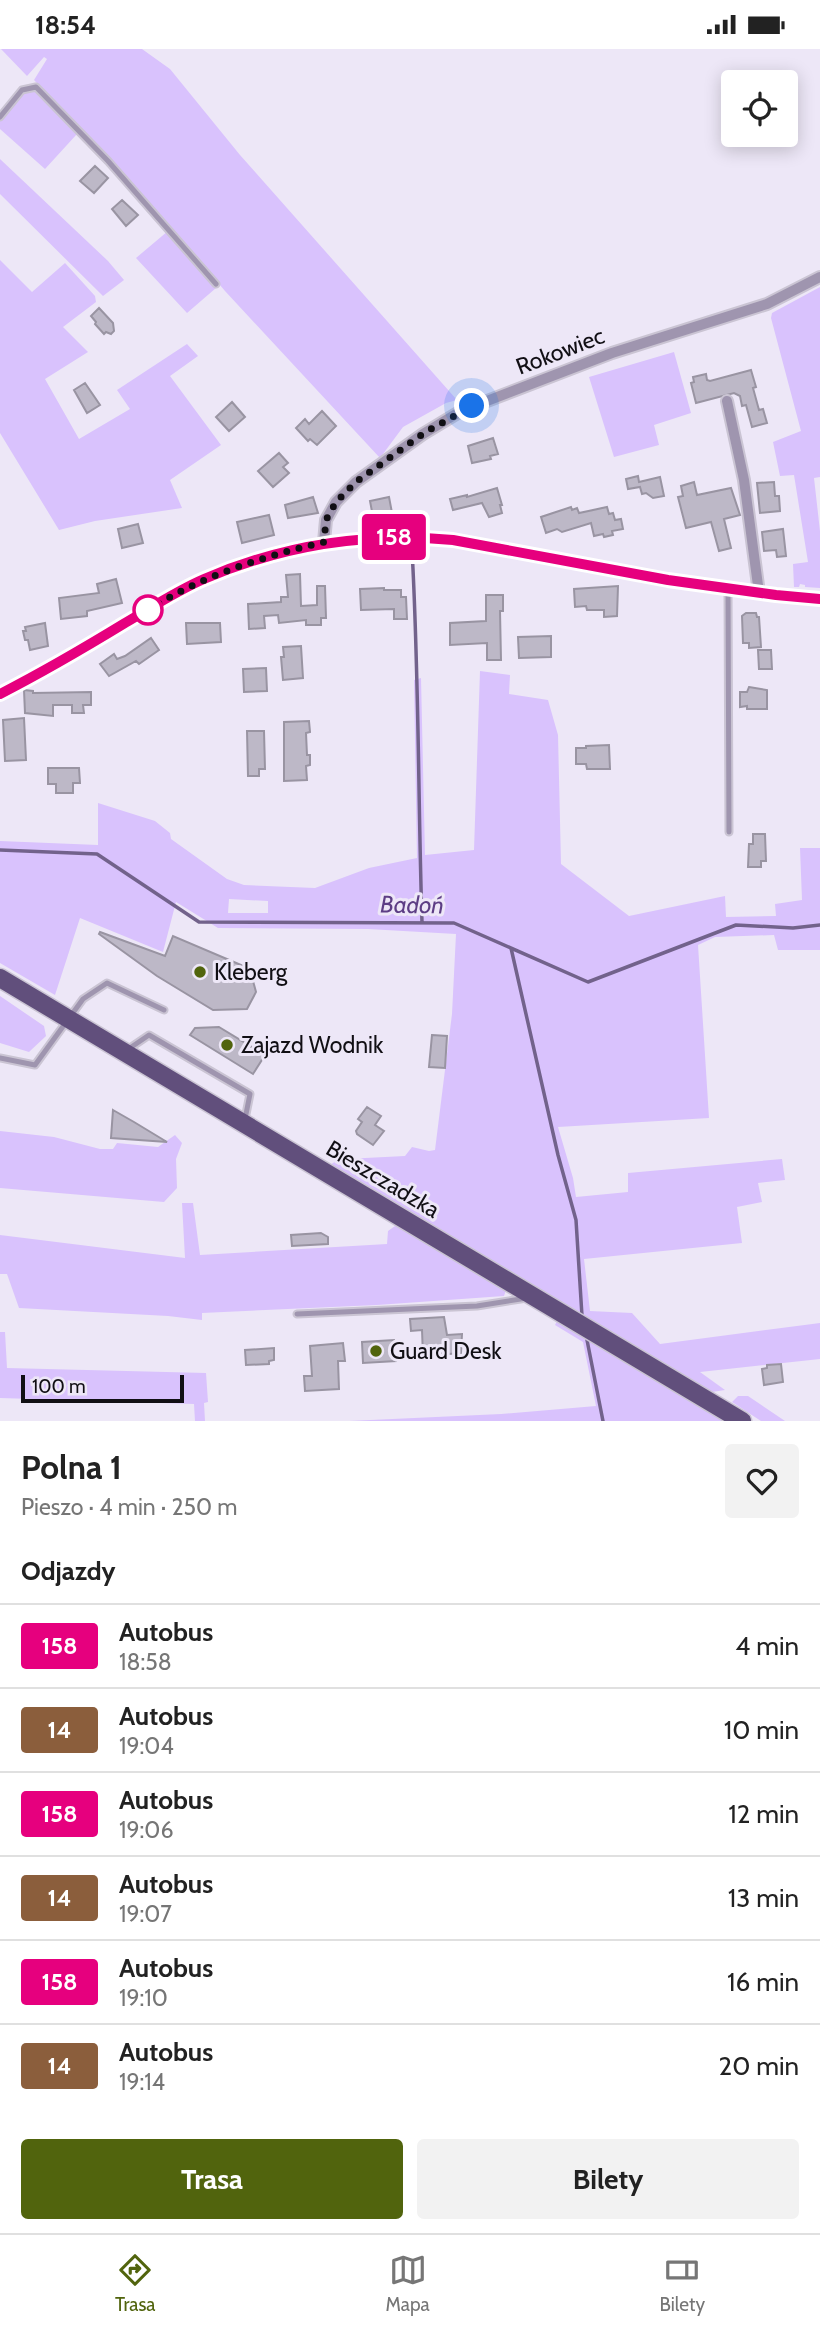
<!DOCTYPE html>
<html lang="pl">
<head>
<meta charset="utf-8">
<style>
  body { margin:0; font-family:Cabin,sans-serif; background:#f2f2f2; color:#222; height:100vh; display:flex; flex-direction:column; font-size:26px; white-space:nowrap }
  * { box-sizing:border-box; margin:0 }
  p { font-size:23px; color:#767676 }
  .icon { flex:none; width:38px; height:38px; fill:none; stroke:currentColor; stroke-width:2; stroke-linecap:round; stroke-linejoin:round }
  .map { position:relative; height:1372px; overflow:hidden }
  .drawer { display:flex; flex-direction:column; background:#fff; flex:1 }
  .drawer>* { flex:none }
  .badge { padding:0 14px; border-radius:5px; font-size:24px; line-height:46px }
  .tools { position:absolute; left:721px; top:21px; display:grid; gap:14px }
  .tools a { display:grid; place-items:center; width:77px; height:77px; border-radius:7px; background:#fff; box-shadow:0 4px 18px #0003; font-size:35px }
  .scale { position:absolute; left:21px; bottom:18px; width:163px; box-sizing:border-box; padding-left:7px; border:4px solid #110f14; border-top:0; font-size:19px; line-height:24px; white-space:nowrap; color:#110f14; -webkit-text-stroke:5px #ede7f7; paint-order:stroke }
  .you { position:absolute; width:35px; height:35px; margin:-18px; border:5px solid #fff; border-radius:50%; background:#1a73e8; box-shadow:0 0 0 10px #1a73e833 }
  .map>.badge { position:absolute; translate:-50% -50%; box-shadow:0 0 0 4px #fff }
  h2 { padding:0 21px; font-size:26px; line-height:63px }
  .round { display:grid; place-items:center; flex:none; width:74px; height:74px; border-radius:7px; background:#f2f2f2 }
  .headline { display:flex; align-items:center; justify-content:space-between; height:119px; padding:0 21px }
  h1 { font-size:33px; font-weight:800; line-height:52px }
  .primary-button { display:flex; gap:14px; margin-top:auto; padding:14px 21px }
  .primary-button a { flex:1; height:80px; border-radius:7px; background:#51640d; color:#fff; font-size:28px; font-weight:800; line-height:80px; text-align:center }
  .primary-button a+a { background:#f2f2f2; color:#222 }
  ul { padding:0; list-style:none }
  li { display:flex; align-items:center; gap:21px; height:84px; padding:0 21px; border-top:2px solid #e0e0e0 }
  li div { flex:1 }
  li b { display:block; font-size:26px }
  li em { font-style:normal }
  li .badge { min-width:77px; font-weight:700; text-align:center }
  .status { display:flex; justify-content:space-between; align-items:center; height:49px; padding:0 35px; background:#fff; direction:ltr }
  .status svg { height:19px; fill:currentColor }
  .tab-bar { display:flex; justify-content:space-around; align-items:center; height:98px; border-top:2px solid #e0e0e0; background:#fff; font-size:19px; color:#767676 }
  .tab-bar a { display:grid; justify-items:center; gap:4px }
  .tab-bar .current { color:#51640d }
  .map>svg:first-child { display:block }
</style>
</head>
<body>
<div class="status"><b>18:54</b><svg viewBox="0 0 49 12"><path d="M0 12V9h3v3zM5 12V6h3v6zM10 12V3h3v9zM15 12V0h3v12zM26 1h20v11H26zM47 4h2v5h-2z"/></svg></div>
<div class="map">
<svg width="820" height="1372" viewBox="0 0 820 1372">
  <rect width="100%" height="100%" fill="#ede7f7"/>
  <path fill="#d9c2fd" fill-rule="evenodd" d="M1 0H142L170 20 240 106 457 351 446 354 403 378 380 409 225 242 160 165 34 31 47 10 44 8 27 27Z
    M26 42H34L77 85 45 120 0 80V72Z
    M0 110 108 212 124 231 103 247 0 145Z
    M168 182 216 239 187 264 136 209Z
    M0 211 32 243 65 214 95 247 96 253 63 278 88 303 45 330 79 390 130 360 117 341 187 295 198 307 170 327 221 396 170 431 182 459 95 472 59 481 0 384Z
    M820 238V428L814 429 820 482V539L805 538V536L800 535 799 538H794L793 515 808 513 794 426 780 427 773 393 801 382 771 269 772 264Z
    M674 303 691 364 654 376 659 396 614 408 589 328Z
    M480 622 510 626 509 645 548 651 558 686 561 815 629 867 725 847 726 868 776 867 775 855 802 851 800 799H820V901H778L774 886 715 888 698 896 709 1069 558 1078 573 1129 576 1148 628 1143V1124L782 1110 785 1131 758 1134 762 1153 737 1158 742 1194 584 1210 590 1262 632 1264 660 1295 820 1274V1310L700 1323 725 1341 712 1343 330 1116 336 1112 345 1110 405 1107 412 1098 429 1102 435 1101 452 965 456 885 368 880 218 879 176 853 163 903 80 869 55 946 0 914V792L98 796V754L155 772 170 784 171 790 227 830 244 836 315 839 369 819 417 809 414 631 421 629 425 806 474 801ZM229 850 268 852V864H228Z
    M0 947 44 977 46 987 29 1003 0 994Z
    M0 1082 54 1088 100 1100H113L117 1094 158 1098 175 1086 182 1094 176 1110 177 1139 164 1153 0 1139Z
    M182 1154H193L200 1206 387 1195 388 1182 395 1177 402 1179 506 1241 504 1247 377 1256 202 1264V1271L168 1267 19 1259 7 1225H0V1186L185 1209Z
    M557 1272 728 1372H349L501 1365 596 1357 583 1293 555 1276Z
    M0 1283H5L7 1319 206 1324 208 1353 204 1354 205 1372H195L194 1355 0 1349Z
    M738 1347H748L785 1372H761L732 1353Z"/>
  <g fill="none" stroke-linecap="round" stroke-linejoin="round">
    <path stroke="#72628b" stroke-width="3.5" d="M412 501C419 625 418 749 422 873
      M0 801 97 805 199 873 454 874 588 933 736 876 793 879 820 876
      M511 899 558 1106 576 1171 582 1267
      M587 1291 603 1372"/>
  </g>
  <path fill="#bdb8c7" stroke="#9994a2" stroke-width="2" d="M95 117 108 129 94 144 80 132Z
    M122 151 138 166 126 177 112 160Z
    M99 259 113 274 114 282 111 285 106 283 104 285 95 275 96 273 91 267Z
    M751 321 756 338 753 339 759 361 763 360 767 374 752 378 746 356 742 357 740 347 734 344 696 354 691 334 694 333 693 328 706 325 707 331 710 332Z
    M85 334 100 356 87 364 74 341Z
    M232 353 245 368 229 382 216 368Z
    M322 362 336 377 317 396 310 390 308 392 296 379 305 370 309 375Z
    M493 389 498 405 490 407 491 410 472 414 468 397Z
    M279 404 288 414 283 418 289 424 273 438 258 422Z
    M638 427 639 433 660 428 664 447 653 449 646 444 642 445 640 438 628 440 626 430Z
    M694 433 697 446 731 439 740 466 724 470 731 499 719 502 711 473 686 479 678 448 683 447 681 437Z
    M774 433 775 447H779L780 462 760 464 757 434Z
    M497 439 502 456H500L502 464 489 468 482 454 453 461 450 450 467 446V448Z
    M313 448 318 464 288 469 285 456Z
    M389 448 393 469 374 473 370 452Z
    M571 458 572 461 577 459 579 464 607 458 609 465 613 464 615 471 621 470 623 480 612 482 613 486 604 488 603 485 594 487 591 474 562 483 557 480 546 484 541 468Z
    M269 466 274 486 242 494 237 473Z
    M138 475 143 494 122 499 118 480Z
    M783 480 786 507 777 508 776 501 764 502 762 483Z
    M300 525 301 557 317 556V537H325L326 569H321V576H306V571L279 574 278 566 264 567 265 579 249 580 248 555 281 553V548H288L286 526Z
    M116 530 122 554 87 562V567L61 570 59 549 99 544 97 535Z
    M618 537 617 567 604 568V561H587L586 557 575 558 574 540Z
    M384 539V541H401V548H406L407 570H394V560L361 561 360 540Z
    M486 546H503V562H500L501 611H487V594L450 596V574L486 572Z
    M746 564H756L757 568H759L761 598 749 599V594H743L742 567Z
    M45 574 48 597 30 601 28 591H25L23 582H26L25 578Z
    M186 574H220L221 593 187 595Z
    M551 587V608L519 609 518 588Z
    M151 589 159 601 139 615 136 612 109 627 100 615 114 605 117 610 125 607Z
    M301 597 303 629 283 631 281 608H284L283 598Z
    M758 601H771L772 620H759Z
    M266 619 267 642 244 643 243 620Z
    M749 638 767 641V660H747V657L740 658V643H747Z
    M24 641 33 642V644L91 643V656H83L84 664H72V656H53V667L25 664Z
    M24 669 26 711 5 712 3 671Z
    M309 672 310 683 306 684 307 706H310V716L306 717 307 731 284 732V673Z
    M247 682H264L265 720H259V727H248Z
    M609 696 610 720H587L586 715H576V699H586V697Z
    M48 719H79L80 734H73V744H56V735H48Z
    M753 785H765L766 812H761V818H748L749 795H753Z
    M100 883 165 907 173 887 248 919V930L253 932 256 943 247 960 213 961 157 927 99 885Z
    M219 978 265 1006 253 1025 190 986 195 979Z
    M432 986 447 987 445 1019 429 1018Z
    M367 1058 381 1067 375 1076 384 1082 373 1096 357 1085 356 1082 362 1073 358 1070Z
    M113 1061 134 1073 167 1093 111 1089Z
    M321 1184 328 1188V1195L292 1197 291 1186Z
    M444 1268 447 1286 462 1285 461 1304 423 1307 422 1281 411 1282 410 1270Z
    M394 1291 396 1312 363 1314 362 1293Z
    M343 1294 345 1312H338L339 1340 305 1342 304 1327H312L310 1297Z
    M274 1299V1311L269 1312V1315L246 1316 245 1301Z
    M781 1315 783 1333 764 1336 762 1320 767 1319V1316Z"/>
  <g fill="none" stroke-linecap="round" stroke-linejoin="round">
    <defs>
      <path id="service" d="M0 68 22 41 36 38 108 112 216 235
        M728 539 729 783
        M127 1001 149 986 250 1045 245 1070
        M0 1009 35 1016 83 950 107 934 164 961
        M297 1265 477 1257 527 1249"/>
      <path id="minor" d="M727 352 744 431 759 544
        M324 493 326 471 336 453 356 433 423 385 461 362 612 304 767 255 820 228
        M0 645C41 624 81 601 120 577 147 561 175 542 204 530 283 496 367 483 453 491L668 531 776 546 820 550"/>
      <path id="primary" d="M0 929 742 1372"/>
    </defs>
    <use href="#service" stroke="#cac4d3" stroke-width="9"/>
    <use href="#minor" stroke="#cac4d3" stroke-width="14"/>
    <use href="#primary" stroke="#cac4d3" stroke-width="21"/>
    <use href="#service" stroke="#9f95af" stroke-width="5"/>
    <use href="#minor" stroke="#9f95af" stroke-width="10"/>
    <use href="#primary" stroke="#614f7c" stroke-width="18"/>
  </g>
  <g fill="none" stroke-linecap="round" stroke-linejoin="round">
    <defs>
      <path id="line" d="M0 645C43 623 84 599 125 574 151 559 176 542 204 530 283 496 367 483 453 491L668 531 776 546 820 550"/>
    </defs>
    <use href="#line" stroke="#fff" stroke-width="16"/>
    <use href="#line" stroke="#e6007e" stroke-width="10"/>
    <path stroke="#110f14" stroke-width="7" stroke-dasharray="0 12.6" d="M148 561C203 526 262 508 324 493L326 471 336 453 356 433 424 384 472 357"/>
  </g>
  <circle fill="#fff" stroke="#e6007e" stroke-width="3.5" cx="148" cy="561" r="14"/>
  <g fill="#51640d" stroke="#ede7f7" stroke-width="2.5">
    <circle cx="200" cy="923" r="7"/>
    <circle cx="227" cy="996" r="7"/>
    <circle cx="376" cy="1302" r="7"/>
  </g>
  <g text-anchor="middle" stroke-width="6" stroke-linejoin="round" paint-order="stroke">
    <g font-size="23" fill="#110f14" stroke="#ede7f7">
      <text transform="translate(560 302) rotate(-21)" y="8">Rokowiec</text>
      <text transform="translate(383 1130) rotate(31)" y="8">Bieszczadzka</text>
    </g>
    <g font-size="23" fill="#110f14" stroke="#ede7f7" text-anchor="start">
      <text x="214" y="931">Kleberg</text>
      <text x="241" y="1004">Zajazd Wodnik</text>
      <text x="390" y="1310">Guard Desk</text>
    </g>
    <g font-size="24" font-style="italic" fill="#5d3e85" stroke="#ede7f7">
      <text transform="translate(412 856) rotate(1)" y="8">Badoń</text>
    </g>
  </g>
</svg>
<div class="tools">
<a><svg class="icon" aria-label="locate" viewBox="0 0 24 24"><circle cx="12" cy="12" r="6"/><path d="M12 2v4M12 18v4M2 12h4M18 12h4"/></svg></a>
</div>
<div class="scale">100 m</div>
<div class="you" style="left:472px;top:357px"></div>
<b class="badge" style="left:394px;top:488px;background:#e6007e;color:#fff">158</b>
</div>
<section class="drawer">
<div class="headline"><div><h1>Polna 1</h1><p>Pieszo · 4 min · 250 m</p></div><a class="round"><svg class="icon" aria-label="heart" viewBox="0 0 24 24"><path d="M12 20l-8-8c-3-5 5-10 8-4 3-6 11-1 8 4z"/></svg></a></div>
<h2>Odjazdy</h2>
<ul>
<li><span class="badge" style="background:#e6007e;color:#fff">158</span><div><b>Autobus</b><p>18:58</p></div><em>4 min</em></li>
<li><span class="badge" style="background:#8b5e3c;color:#fff">14</span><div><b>Autobus</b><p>19:04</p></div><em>10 min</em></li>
<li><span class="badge" style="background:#e6007e;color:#fff">158</span><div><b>Autobus</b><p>19:06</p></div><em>12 min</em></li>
<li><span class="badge" style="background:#8b5e3c;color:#fff">14</span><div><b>Autobus</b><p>19:07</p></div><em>13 min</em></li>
<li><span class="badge" style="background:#e6007e;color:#fff">158</span><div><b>Autobus</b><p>19:10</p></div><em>16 min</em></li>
<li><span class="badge" style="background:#8b5e3c;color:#fff">14</span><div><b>Autobus</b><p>19:14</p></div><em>20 min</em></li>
</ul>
<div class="primary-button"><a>Trasa</a><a>Bilety</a></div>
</section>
<nav class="tab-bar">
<a class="current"><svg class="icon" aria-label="directions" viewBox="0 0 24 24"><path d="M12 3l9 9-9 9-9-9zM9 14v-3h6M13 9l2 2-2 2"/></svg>Trasa</a>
<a><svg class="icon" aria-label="map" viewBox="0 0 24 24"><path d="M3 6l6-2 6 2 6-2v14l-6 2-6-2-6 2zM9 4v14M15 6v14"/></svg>Mapa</a>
<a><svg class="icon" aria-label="tickets" viewBox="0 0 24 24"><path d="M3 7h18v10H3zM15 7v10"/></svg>Bilety</a>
</nav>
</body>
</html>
